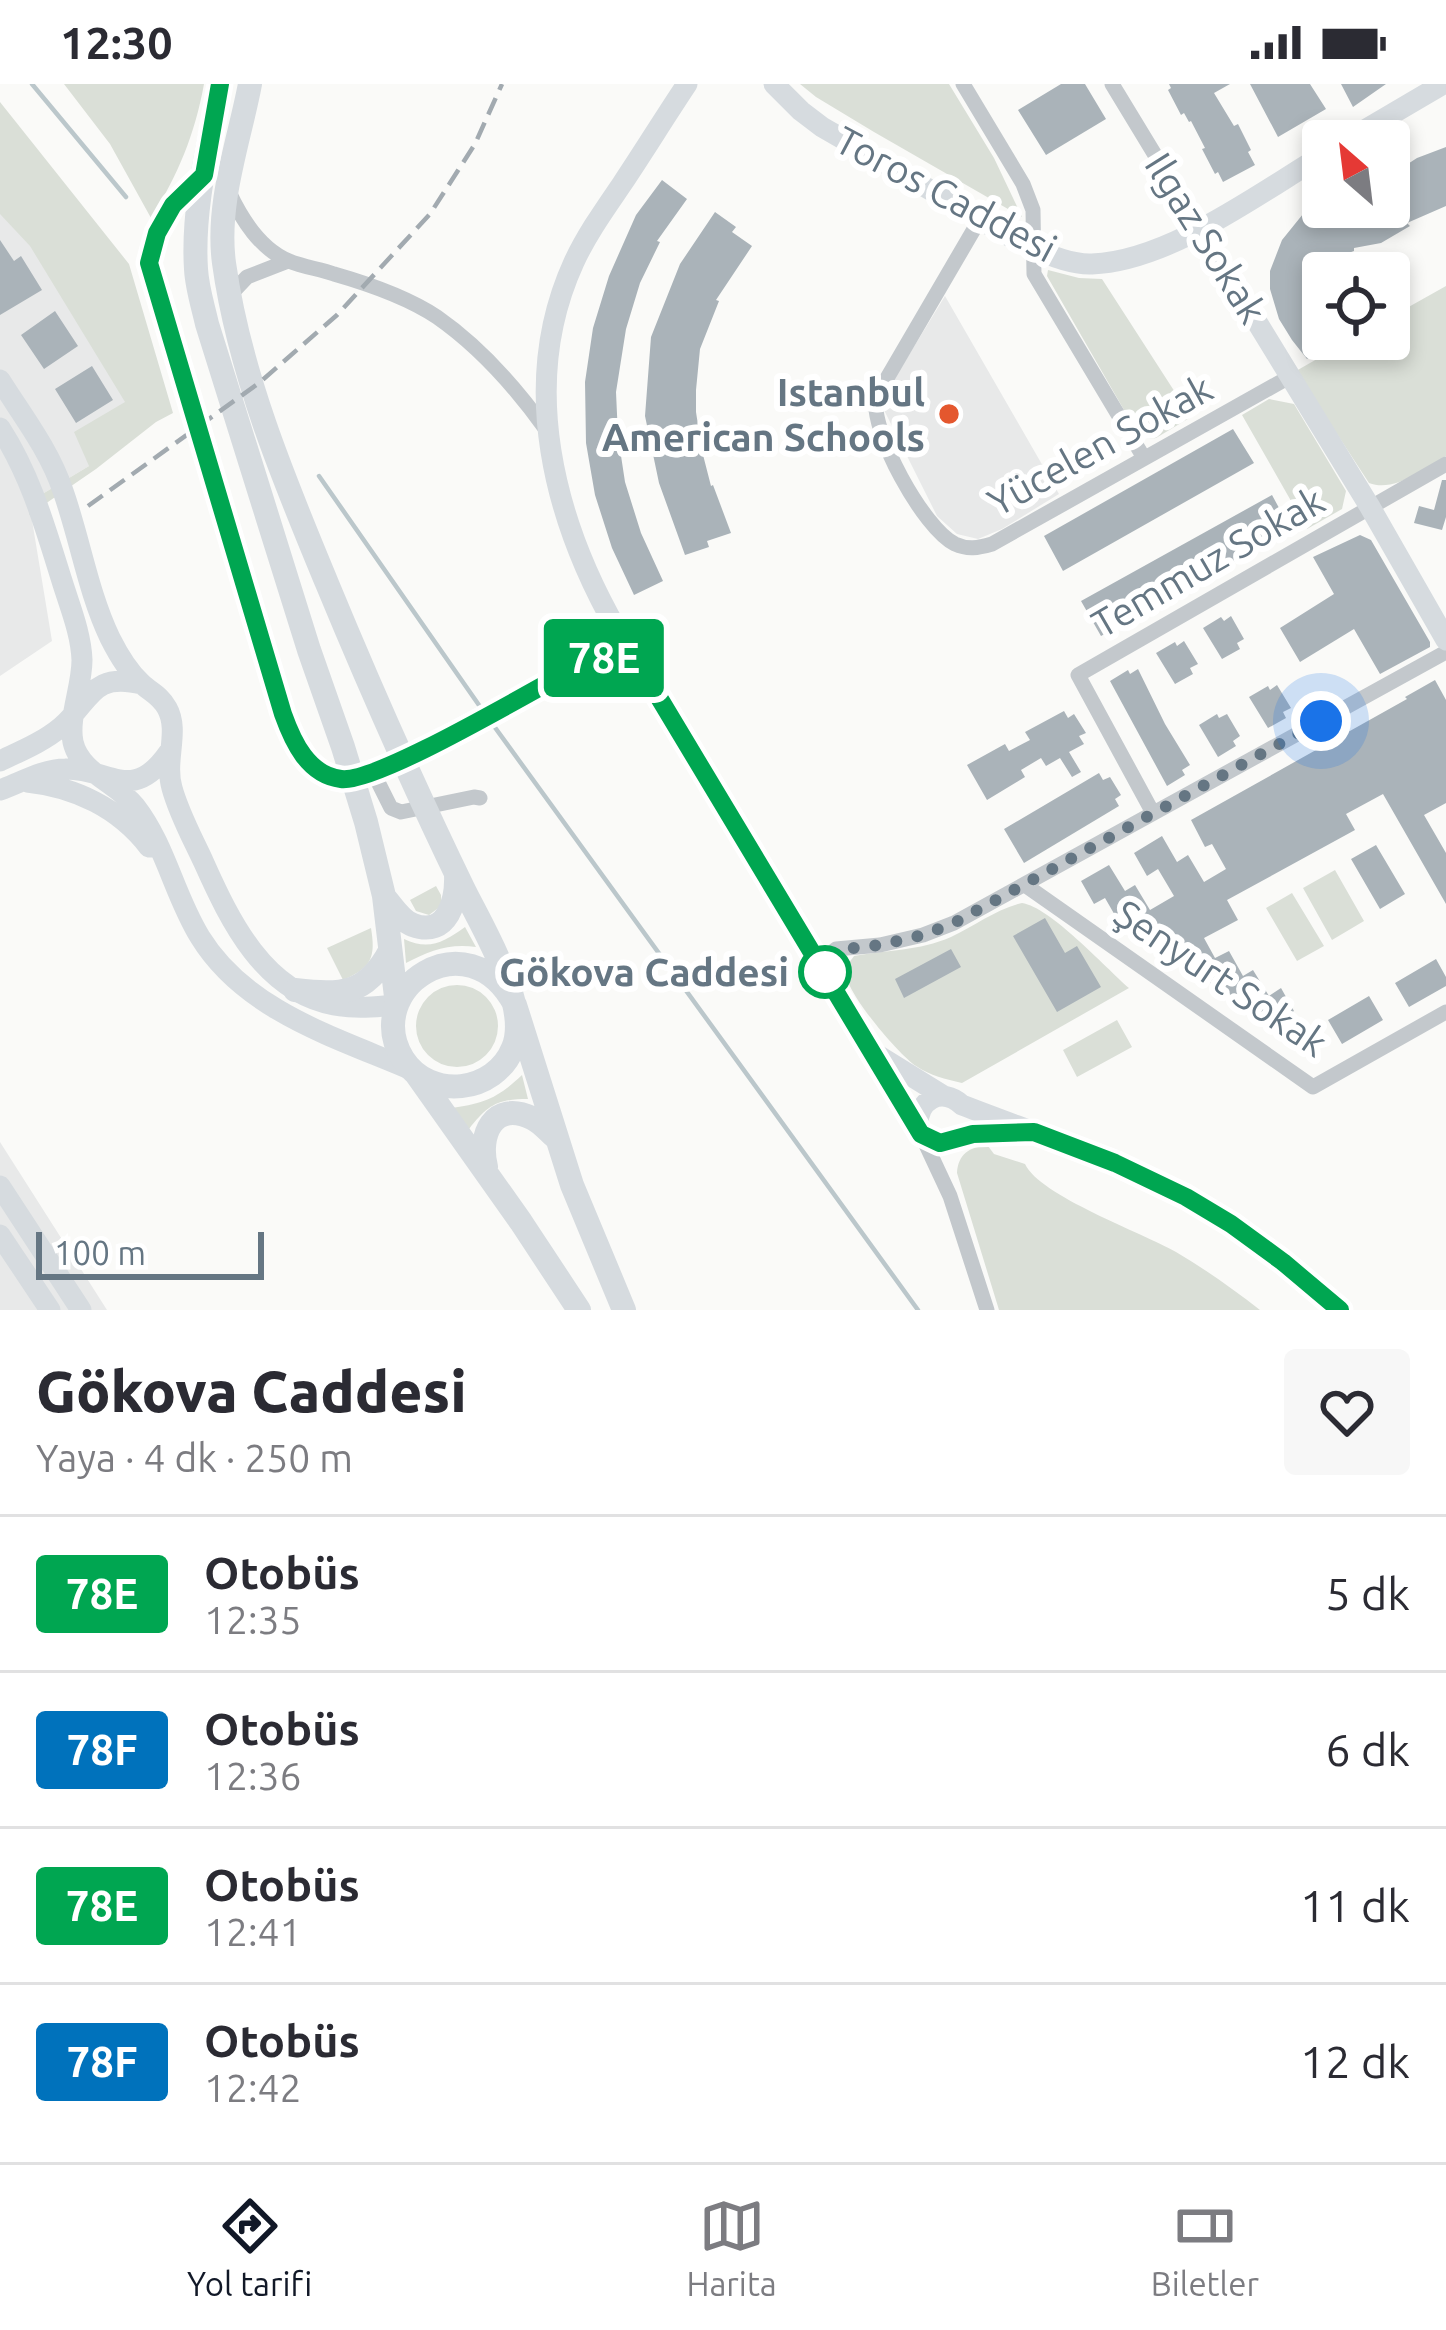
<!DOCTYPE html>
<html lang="tr">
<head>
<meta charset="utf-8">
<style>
  body { margin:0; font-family:Ubuntu,sans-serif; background:#f7f7f7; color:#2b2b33; height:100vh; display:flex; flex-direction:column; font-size:45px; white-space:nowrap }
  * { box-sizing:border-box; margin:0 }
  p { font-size:39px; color:#7c7c81 }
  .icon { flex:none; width:66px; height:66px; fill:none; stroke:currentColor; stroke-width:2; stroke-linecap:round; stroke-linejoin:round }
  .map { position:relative; height:1226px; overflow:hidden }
  .sheet { display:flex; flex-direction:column; background:#fff; flex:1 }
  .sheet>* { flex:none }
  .badge { padding:0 24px; border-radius:9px; font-size:42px; line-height:78px }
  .needle { width:78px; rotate:332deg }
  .fabs { position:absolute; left:1302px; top:36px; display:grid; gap:24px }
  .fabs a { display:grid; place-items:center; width:108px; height:108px; border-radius:12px; background:#fff; box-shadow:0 6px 18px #0003; font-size:60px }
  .scale { position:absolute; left:36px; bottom:30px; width:228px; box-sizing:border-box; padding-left:12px; border:6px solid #657683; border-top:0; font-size:33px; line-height:42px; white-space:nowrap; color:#657683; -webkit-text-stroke:9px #fff; paint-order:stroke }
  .you { position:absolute; width:60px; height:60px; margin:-30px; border:9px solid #fff; border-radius:50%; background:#1a73e8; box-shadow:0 0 0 18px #1a73e833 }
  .map>.badge { position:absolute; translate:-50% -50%; box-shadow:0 0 0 6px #fff }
  .round { display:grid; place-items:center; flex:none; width:126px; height:126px; border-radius:12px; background:#f7f7f7 }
  .summary { display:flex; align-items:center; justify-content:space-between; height:204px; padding:0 36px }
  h1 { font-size:57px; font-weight:800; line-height:90px }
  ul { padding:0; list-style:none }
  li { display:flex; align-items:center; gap:36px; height:156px; padding:0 36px; border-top:3px solid #e1e1e2 }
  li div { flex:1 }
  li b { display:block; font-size:45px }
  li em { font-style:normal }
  li .badge { min-width:132px; font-weight:700; text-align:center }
  .status { display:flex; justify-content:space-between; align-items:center; height:84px; padding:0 60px; background:#fff; direction:ltr }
  .status svg { height:33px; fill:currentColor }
  .tab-bar { display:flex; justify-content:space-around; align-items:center; height:168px; border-top:3px solid #e1e1e2; background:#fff; font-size:33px; color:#7c7c81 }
  .tab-bar a { display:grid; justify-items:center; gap:6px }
  .tab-bar .active { color:#111827 }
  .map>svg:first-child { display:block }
</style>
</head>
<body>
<div class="status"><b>12:30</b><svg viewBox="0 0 49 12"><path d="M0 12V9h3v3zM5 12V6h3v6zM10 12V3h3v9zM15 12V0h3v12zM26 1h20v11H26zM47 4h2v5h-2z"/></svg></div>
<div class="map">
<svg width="1446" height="1226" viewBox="0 0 1446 1226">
  <rect width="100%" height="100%" fill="#fafaf8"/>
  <path fill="#e8e9e9" d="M0 91 149 299 89 382 29 418 52 557 0 592Z
    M945 212 1059 410 1002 445 978 455 957 450 937 432 884 326 885 315 896 292Z
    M0 1058 107 1226H0Z"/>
  <path fill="#dadfd7" d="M64 0H204C195 50 178 91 151 134L110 60Z
    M800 0H949L994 74 1022 133 874 48 816 13Z
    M0 18 129 180 173 329 156 338 96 385 29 431V418L89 382 74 348 125 318 30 162 0 130Z
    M1048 186 1079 194 1102 195 1191 333 1156 354 1150 355 1139 352 1047 192Z
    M1446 202V372C1424 384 1395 409 1369 399L1296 287 1352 255H1389V234Z
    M1269 315 1294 320 1346 407 1342 425 1307 445 1242 331Z
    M1335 786 1364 837 1332 856 1303 804Z
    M436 802 441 811V822L429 831 416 827 410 816Z
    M1292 809 1324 862 1297 877 1266 824Z
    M1022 819C1050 823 1105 883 1129 904L962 999C945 995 931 992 916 982 899 971 847 910 846 890 846 881 849 879 854 872 887 866 919 867 951 853 975 842 996 825 1022 819Z
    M465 843 476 863C449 859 429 867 406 879L404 855C429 867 444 858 465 843Z
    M371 844C376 874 371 884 343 896L327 864Z
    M416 942a41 41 0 1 1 82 0a41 41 0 1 1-82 0Z
    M1117 936 1132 963 1077 993 1063 966Z
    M522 991 528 1015C497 1015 488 1021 469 1045L450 1024C483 1020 498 1014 522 991Z
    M988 1062 994 1070 1025 1080C1040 1112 1141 1148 1176 1168 1205 1185 1233 1205 1260 1226H999L957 1089C958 1071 969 1062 988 1062Z"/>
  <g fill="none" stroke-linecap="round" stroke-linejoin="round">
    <path stroke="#bbc7cb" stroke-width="4.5" d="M32 0 126 113
      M319 392 481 624
      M491 638 918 1226"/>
  </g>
  <path fill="#aab3b9" d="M1061 0H1085L1106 35 1046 71 1018 26Z
    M1169 0H1230L1214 9 1234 42 1238 40 1251 66 1248 68 1255 81 1223 98 1218 88 1215 90 1202 65 1205 64 1191 37 1189 38 1184 29 1181 31 1168 6 1171 4Z
    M1250 0H1310L1326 25 1278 53Z
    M1341 0H1386L1353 23Z
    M1446 63V122L1407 139 1410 142 1381 159 1354 164V167L1335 174 1333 172 1315 185 1310 217 1315 216 1317 226 1320 225 1323 261 1307 275 1292 256 1279 235 1270 205V187L1282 156 1303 130 1323 113V123H1389V97L1400 85 1417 74Z
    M662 96 687 115 657 157 660 158 640 199 626 245 616 308 618 352 625 398 641 449 663 497 634 511 612 464 595 411 586 359 585 298 593 244 609 192 636 131Z
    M715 128 736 143 732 148 752 162 716 216 719 217 700 265 696 306V328L702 367 711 402 713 401 731 449 707 457 709 463 685 471 659 399 645 332 651 253 680 180Z
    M0 156 14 177 21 172 42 206 0 231Z
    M55 227 78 262 44 285 21 251Z
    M92 282 113 316 76 339 55 305Z
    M1233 345 1254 379 1063 487 1044 452Z
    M1442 396H1446V433L1442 446 1414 439 1419 422 1434 426Z
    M1272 411 1291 446 1101 552 1081 517Z
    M1360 451 1371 456 1430 558V563L1380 590 1354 545 1300 578 1280 544 1334 510 1313 473Z
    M1231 532 1244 555 1237 559 1240 565 1222 575 1203 544 1221 533 1224 537Z
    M1184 557 1198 580 1190 584 1193 590 1175 600 1156 569 1175 558 1177 562Z
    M1138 585 1165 640 1190 681 1182 686 1185 691 1167 702 1110 597 1128 586 1130 590Z
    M1435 596 1446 616V719L1424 731 1446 769V820L1383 710 1346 730 1355 746 1227 816 1238 836 1204 854 1215 874 1229 867 1243 892 1253 886 1269 912 1281 904 1294 927 1266 944 1250 918 1238 925 1224 900 1214 906 1198 880 1185 887 1163 850 1146 860 1131 834 1120 840 1105 814 1094 820 1081 797 1109 781 1125 807 1135 801 1150 826 1174 812 1158 785 1147 792 1134 769 1162 752 1177 778 1188 771 1204 798 1226 785 1212 760 1205 763 1191 736 1407 615 1405 613Z
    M1277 601 1291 624 1283 628 1286 634 1268 644 1249 613 1268 602 1270 606Z
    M1064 627 1068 634 1074 630 1086 649 1079 652 1084 660 1069 668 1081 688 1072 693 1060 674 1046 682 1041 674 1021 686 1025 693 987 716 967 681 1005 660 1009 667 1030 656 1025 648Z
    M1217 630 1219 634 1227 630 1240 652 1233 657 1236 662 1218 673 1199 641Z
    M1099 689 1103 696 1110 693 1121 711 1115 715 1119 722 1024 779 1004 745Z
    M1376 761 1405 810 1380 825 1351 775Z
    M1045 834 1065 869 1077 862 1101 903 1057 928 1013 852Z
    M951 865 961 883 904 914 895 895Z
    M1436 875 1446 893V902L1409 923 1395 899Z
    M1369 912 1383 936 1342 960 1328 936Z"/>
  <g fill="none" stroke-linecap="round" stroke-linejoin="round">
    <path stroke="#c3c8cc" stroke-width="15" d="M963 0 1023 100 1033 126 1034 190 1144 374
      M1112 0 1200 145
      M229 108C242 136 260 165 289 177 303 183 320 185 334 190 369 200 407 213 437 233 480 263 517 305 547 347
      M980 135 876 313C870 347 923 444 955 460 968 466 978 464 992 460L1291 292
      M230 211 247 193 288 177
      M374 690 391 724 401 728 474 713 480 714
      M1153 729 1078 591 1446 380
      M1025 801 1313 1003 1446 928
      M819 879 836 865 880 861 923 851 954 839 1446 568
      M921 1050 950 1112 987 1226"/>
    <path stroke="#d6dbdf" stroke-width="21" d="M687 0C665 33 644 67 622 100 605 125 587 150 574 178 518 300 554 436 617 546L921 1050 940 1059 973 1050 1034 1049
      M774 0 801 27 822 43C862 66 902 89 942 113 978 134 1050 182 1092 180 1169 177 1258 110 1323 71
      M1346 57 1443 0
      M204 91C177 114 152 142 149 179L283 630C299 675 321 707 374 690L624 556
      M1200 145 1370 423 1446 556
      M0 296C22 331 50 367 63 407 80 455 88 508 110 554 118 570 128 587 141 599 150 608 160 611 167 624 180 647 164 676 172 704 179 730 193 755 204 779 230 837 264 908 334 921 355 925 376 923 397 921
      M0 344C31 392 45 443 62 497 70 523 81 549 82 576 82 603 68 634 73 658 80 689 117 699 135 722 166 762 174 811 200 853 246 928 338 954 414 987
      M0 677C21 667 43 658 61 643 92 616 91 588 142 600
      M27 698C75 703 119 724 149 763
      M0 706C20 699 43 685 65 685 110 684 132 721 169 668
      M879 972 942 1011
      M918 1043C917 1016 941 1002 962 1021 1037 1050 1113 1075 1184 1112 1241 1142 1291 1184 1340 1226
      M0 1102 81 1226
      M0 1151 50 1226"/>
    <path stroke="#d6dbdf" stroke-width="24" d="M220 0C209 61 192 123 196 185 197 204 203 222 207 240L309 566 343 663 366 738 384 812 397 921
      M250 0C239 58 216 119 224 179 239 288 284 396 326 497 369 601 414 703 463 804 482 843 531 922 513 964 495 1009 430 1017 403 975 360 905 468 832 515 921L572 1101 624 1226
      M385 814C393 823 401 837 413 841 448 854 457 815 456 791
      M295 906C341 911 366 912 390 867
      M417 991 521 1138 579 1226
      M486 1083C478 1051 493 1016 532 1034 541 1038 548 1047 555 1053"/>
    <path stroke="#a2aab0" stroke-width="4.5" stroke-dasharray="18 9" stroke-linecap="butt" d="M88 422 259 299 337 231 430 130 475 60 502 0"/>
  </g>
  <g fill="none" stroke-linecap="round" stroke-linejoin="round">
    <defs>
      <path id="line" d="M220 0 204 91 173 121 157 149 149 179 283 630C293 658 308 691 341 695 378 700 546 598 590 576 610 573 625 577 643 587L921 1050 940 1059 973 1050 1034 1048 1115 1079 1186 1113 1231 1140 1283 1178 1340 1226"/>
    </defs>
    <use href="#line" stroke="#fff" stroke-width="27"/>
    <use href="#line" stroke="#00a651" stroke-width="18"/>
    <path stroke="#657683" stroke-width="12" stroke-dasharray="0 21.6" d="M825 888 833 890 840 873 853 864 880 861 923 851 954 839 1321 637"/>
  </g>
  <circle fill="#e4572e" stroke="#fff" stroke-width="4.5" cx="949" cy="330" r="12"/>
  <circle fill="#fff" stroke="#00a651" stroke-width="6" cx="825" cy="888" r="24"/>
  <g text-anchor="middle" stroke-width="12" stroke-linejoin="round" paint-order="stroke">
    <g font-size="39" fill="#657683" stroke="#fff">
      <text transform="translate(946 110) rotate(28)" y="14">Toros Caddesi</text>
      <text transform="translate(1206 154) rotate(58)" y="14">Ilgaz Sokak</text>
      <text transform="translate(1100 361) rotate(-29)" y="14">Yücelen Sokak</text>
      <text transform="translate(1208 478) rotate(-30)" y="14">Temmuz Sokak</text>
      <text transform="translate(1221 894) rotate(34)" y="14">Şenyurt Sokak</text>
    </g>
    <g font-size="39" font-weight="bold" fill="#657683" stroke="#fff" text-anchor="end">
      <text x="925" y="322">Istanbul<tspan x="925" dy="45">American Schools</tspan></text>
    </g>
    <g font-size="39" font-weight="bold" fill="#657683" stroke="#fff" text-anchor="end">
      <text x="789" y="902">Gökova Caddesi</text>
    </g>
  </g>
</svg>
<div class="fabs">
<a><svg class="needle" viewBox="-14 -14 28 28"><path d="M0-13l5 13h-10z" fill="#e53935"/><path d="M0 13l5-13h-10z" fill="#7c7c81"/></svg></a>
<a><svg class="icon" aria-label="locate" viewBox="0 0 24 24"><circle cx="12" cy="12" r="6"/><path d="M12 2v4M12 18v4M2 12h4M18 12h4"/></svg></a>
</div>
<div class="scale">100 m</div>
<div class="you" style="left:1321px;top:637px"></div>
<b class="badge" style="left:604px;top:574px;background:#00a651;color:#fff">78E</b>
</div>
<section class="sheet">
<div class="summary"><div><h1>Gökova Caddesi</h1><p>Yaya · 4 dk · 250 m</p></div><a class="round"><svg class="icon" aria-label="heart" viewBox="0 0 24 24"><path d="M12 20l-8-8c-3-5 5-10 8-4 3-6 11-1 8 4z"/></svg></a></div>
<ul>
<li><span class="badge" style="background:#00a651;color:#fff">78E</span><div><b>Otobüs</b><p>12:35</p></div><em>5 dk</em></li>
<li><span class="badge" style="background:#0072bc;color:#fff">78F</span><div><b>Otobüs</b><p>12:36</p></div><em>6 dk</em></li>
<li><span class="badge" style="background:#00a651;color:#fff">78E</span><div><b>Otobüs</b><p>12:41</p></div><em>11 dk</em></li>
<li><span class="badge" style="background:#0072bc;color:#fff">78F</span><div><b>Otobüs</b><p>12:42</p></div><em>12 dk</em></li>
</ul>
</section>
<nav class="tab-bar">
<a class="active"><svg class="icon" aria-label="directions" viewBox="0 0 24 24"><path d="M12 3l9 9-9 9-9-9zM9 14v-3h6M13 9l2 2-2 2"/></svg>Yol tarifi</a>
<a><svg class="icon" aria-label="map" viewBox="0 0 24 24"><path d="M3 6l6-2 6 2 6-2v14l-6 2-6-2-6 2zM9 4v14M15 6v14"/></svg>Harita</a>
<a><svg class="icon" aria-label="tickets" viewBox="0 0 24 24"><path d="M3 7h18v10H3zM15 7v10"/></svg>Biletler</a>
</nav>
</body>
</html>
